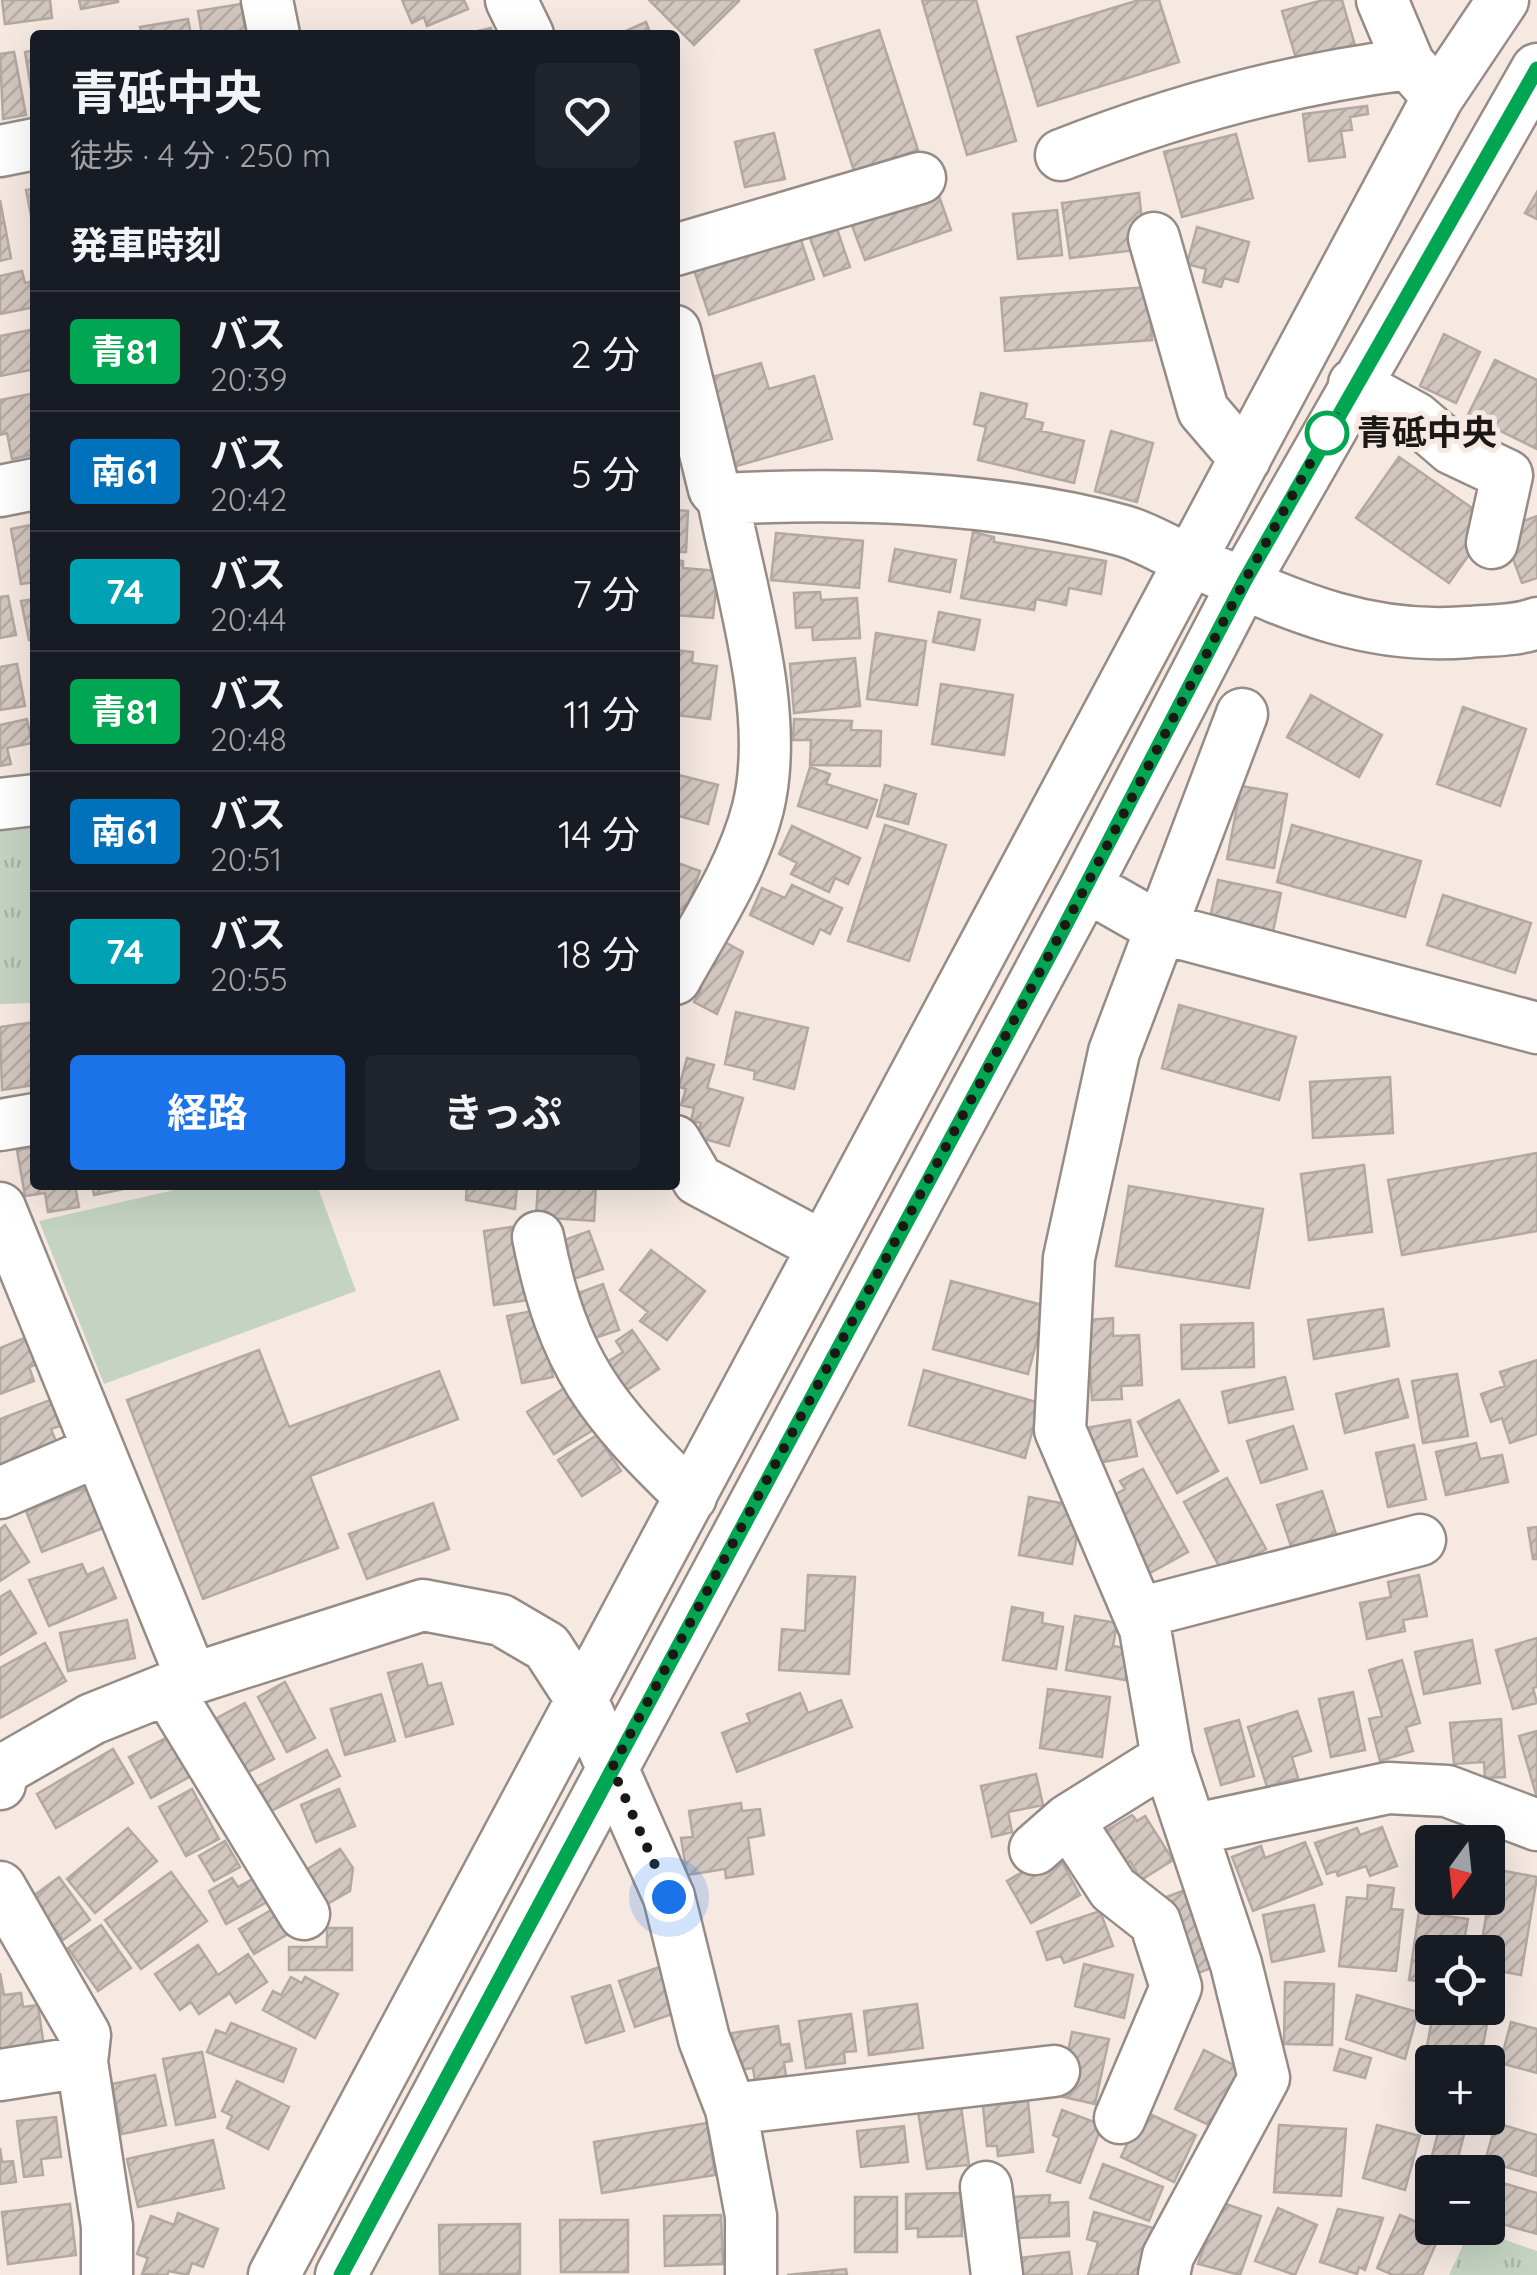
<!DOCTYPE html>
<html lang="ja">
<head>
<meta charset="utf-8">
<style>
  body { margin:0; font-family:Quicksand,"Noto Sans JP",sans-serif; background:#20242c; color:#f1f3f6; height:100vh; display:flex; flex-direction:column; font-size:38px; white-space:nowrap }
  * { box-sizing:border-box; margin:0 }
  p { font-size:32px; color:#9ea1a6 }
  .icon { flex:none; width:55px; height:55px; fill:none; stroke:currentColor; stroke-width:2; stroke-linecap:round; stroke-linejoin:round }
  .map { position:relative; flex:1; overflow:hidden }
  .sheet { position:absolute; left:30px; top:30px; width:650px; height:1160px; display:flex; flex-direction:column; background:#171b24; border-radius:10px; box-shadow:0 10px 40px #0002 }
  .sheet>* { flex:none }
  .badge { padding:0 20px; border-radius:8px; font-size:35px; line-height:65px }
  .needle { width:65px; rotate:195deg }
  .controls { position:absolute; left:1415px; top:1825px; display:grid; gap:20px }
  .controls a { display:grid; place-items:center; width:90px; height:90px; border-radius:10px; background:#171b24; box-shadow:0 10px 40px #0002; font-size:50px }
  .you { position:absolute; width:50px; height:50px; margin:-25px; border:8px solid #fff; border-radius:50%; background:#1a73e8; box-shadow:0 0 0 15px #1a73e833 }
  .map>.badge { position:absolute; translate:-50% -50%; box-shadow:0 0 0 5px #fff }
  h2 { padding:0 40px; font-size:38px; line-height:90px }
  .round { display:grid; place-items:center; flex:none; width:105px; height:105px; border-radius:10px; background:#20242c }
  .summary { display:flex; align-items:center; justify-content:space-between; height:170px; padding:0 40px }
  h1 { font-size:48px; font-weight:700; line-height:75px }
  .button { display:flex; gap:20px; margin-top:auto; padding:20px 40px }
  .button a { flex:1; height:115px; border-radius:10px; background:#1a73e8; color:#fff; font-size:40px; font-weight:700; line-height:115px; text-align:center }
  .button a+a { background:#20242c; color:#f1f3f6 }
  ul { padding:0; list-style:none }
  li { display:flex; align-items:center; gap:30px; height:120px; padding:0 40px; border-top:2px solid #363941 }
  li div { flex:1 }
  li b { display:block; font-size:38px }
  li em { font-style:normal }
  li .badge { min-width:110px; font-weight:700; text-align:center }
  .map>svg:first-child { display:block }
</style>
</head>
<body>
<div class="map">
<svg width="1537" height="2275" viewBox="0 0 1537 2275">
  <defs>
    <pattern id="park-tufts" width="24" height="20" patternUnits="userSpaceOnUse" patternTransform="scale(2.5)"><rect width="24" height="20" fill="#c5d4c2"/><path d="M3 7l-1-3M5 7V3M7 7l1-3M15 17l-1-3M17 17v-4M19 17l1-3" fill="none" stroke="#a9b5a6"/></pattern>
    <pattern id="building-hatch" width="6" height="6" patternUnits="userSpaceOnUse" patternTransform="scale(2.5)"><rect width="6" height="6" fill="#d2c7c0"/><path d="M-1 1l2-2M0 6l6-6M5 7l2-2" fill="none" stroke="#b4aaa4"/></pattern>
  </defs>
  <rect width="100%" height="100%" fill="#f5e9e2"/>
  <path fill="#c5d4c2" d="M196 1185H317L356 1291 104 1384 39 1221Z"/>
  <path fill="url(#park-tufts)" d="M35 817V1003L0 1004V823Z
    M1471 2228 1537 2251V2275H1449Z"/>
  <path fill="url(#building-hatch)" stroke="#b4a9a2" stroke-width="2.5" d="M2 0H50L52 18 5 24Z
    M79 0H118V2L81 9Z
    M402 0H464L468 9 427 26 424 17 412 23Z
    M649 0H739V1L694 45Z
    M922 0H976L1016 141 967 155Z
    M1139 0H1159L1179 62 1038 106 1017 37Z
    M1323 0H1342L1356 49 1298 65 1282 11Z
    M241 4 246 35H202L198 11Z
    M188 19 191 35H142L140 27Z
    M646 22 651 35H617Z
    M491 28 493 35H460Z
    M879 30 918 150 854 171 815 50Z
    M35 50V113L25 52Z
    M14 52 26 115 3 119 0 54Z
    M1367 106 1368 114 1350 117 1352 130 1341 131 1345 157 1309 161 1303 114Z
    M774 133 785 179 745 187 735 142Z
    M1236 134 1253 198 1182 217 1164 152Z
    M933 179 951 230 865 260 846 210Z
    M35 189V236L26 190Z
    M1537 192V219L1525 213Z
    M1139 193 1145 249 1070 258 1062 203Z
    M0 200 11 258 0 261Z
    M1057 210 1062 255 1018 259 1013 214Z
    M1197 227 1249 242 1238 282 1224 278 1221 287 1203 282 1206 269 1187 264Z
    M837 229 850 267 824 276 810 238Z
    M798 231 814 279 709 315 693 267Z
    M22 271 25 283 34 281 35 307 0 314V276Z
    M1148 287 1152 340 1005 351 1001 298Z
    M35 329V369L0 376V336Z
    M1444 334 1480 352 1456 403 1420 386Z
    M1495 360 1537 380V449L1468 415Z
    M761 363 769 389 814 376 832 439 733 467 698 381Z
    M35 393V454L12 459 7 433 0 435V400Z
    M981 393 1027 404 1024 418 1043 423 1041 431 1084 441 1074 483 978 460 986 427 974 424Z
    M1111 431 1153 443 1137 502 1095 491Z
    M1399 457 1492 522 1449 583 1356 518Z
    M675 510 688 511 686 552H675Z
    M1537 516V578L1522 583 1502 529Z
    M35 524V582L21 584 11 529Z
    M973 532 994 537V542L1106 561 1101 594 1069 588 1066 605 1036 599 1034 610 961 598Z
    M776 533 863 541 859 588 771 580Z
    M895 549 956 560 950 592 889 581Z
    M675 560 683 561V568L718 571 713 618 675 615Z
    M820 592 821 600 857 598 860 638 813 640 812 627 796 628 794 593Z
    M8 596 16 635 0 638V597Z
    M35 599V639L29 640 21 601Z
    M939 612 980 620 974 650 933 642Z
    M876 633 926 641 917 705 867 699Z
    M675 650 693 652 692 663 717 666 710 719 675 715Z
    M855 658 860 706 794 713 790 664Z
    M17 664 25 706 0 710V667Z
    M941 684 1013 695 1004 755 932 744Z
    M1311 695 1382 735 1359 777 1287 737Z
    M1463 707 1526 729 1500 806 1437 784Z
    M27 719 32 743 7 748 11 764 0 766V725Z
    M794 719 852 721 851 730 881 731 880 766 810 765 811 740H793Z
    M810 767 830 774 826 784 877 800 867 828 798 806Z
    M675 774 718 785 708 824 675 815Z
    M885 785 916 794 908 824 877 816Z
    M1241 786 1287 794 1274 868 1227 859Z
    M885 825 946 845 909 961 848 941Z
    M1292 825 1421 861 1405 917 1277 882Z
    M792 826 860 858 848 884 835 878 829 892 791 874 797 863 779 854Z
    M675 862 700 871 683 920 675 917Z
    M1218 880 1281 893 1270 946 1207 933Z
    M792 885 842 908 830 934 820 929 813 944 750 915 762 888 785 898Z
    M1443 895 1531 923 1515 973 1427 945Z
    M719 939 743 952 717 1014 694 1002 701 989 694 985Z
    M1179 1005 1296 1037 1279 1100 1162 1068Z
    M736 1012 808 1028 794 1089 754 1079 755 1071 725 1064Z
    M35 1022V1085L2 1090 0 1027Z
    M687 1058 714 1065 707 1088 743 1098 729 1146 697 1137 701 1123 691 1121 694 1108 681 1105 686 1089 679 1087Z
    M1390 1077 1393 1133 1313 1138 1310 1082Z
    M35 1147V1185H75L79 1207 48 1212 45 1193 25 1196 17 1150Z
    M1537 1153V1231L1402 1255 1388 1180Z
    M1364 1165 1372 1232 1309 1240 1301 1174Z
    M92 1185H143L94 1195Z
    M467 1185H517L515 1209 466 1200Z
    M538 1185H596L594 1221 536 1217Z
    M1129 1186 1263 1209 1249 1288 1116 1266Z
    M519 1226 529 1300 494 1305 484 1231Z
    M589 1231 603 1269 562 1283 548 1246Z
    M651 1250 705 1291 667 1340 640 1321 648 1312 620 1290Z
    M951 1281 1046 1306 1028 1374 933 1349Z
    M603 1284 619 1330 583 1342 567 1297Z
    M1383 1309 1389 1346 1314 1359 1308 1320Z
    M538 1310 553 1377 522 1383 507 1316Z
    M1113 1318V1336L1139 1335 1142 1385 1121 1386 1122 1399 1092 1400 1087 1320Z
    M1253 1323 1254 1367 1182 1369 1181 1325Z
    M632 1330 659 1369 621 1394 601 1366 623 1352 616 1341Z
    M27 1337 38 1364 29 1367 34 1381 0 1394V1348Z
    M259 1350 289 1427 439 1371 458 1419 310 1476 338 1548 203 1599 127 1400Z
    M1537 1360V1434L1510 1443 1502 1418 1491 1422 1481 1394 1505 1386 1500 1372Z
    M924 1370 1040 1403 1025 1458 909 1425Z
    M1457 1374 1468 1436 1423 1443 1412 1381Z
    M1285 1377 1293 1409 1229 1423 1222 1392Z
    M1398 1379 1408 1417 1345 1433 1336 1394Z
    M566 1387 593 1430 554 1454 527 1412Z
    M50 1400 60 1426 51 1429 57 1444 0 1465V1419Z
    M1179 1400 1218 1471 1177 1493 1138 1422Z
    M1130 1420 1137 1456 1092 1464 1086 1428Z
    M1293 1426 1307 1469 1261 1483 1247 1441Z
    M597 1435 621 1471 582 1496 558 1460Z
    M1476 1443 1480 1459 1502 1455 1508 1482 1446 1495 1436 1452Z
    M1414 1445 1426 1499 1388 1507 1376 1453Z
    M1143 1469 1188 1552 1150 1573 1108 1498 1125 1489 1120 1481Z
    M1227 1478 1266 1549 1223 1573 1184 1502Z
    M87 1487 103 1528 42 1552 26 1511Z
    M1322 1491 1336 1534 1292 1549 1277 1505Z
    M1029 1497 1082 1507 1072 1564 1019 1555Z
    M433 1503 449 1549 367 1579 349 1534Z
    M5 1525 29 1562 0 1581V1529Z
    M1537 1527V1559H1533L1528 1528Z
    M82 1564 87 1575 103 1568 116 1598 49 1626 29 1580Z
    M808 1575 855 1577 849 1674 779 1670 782 1629 805 1631Z
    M1419 1575 1427 1616 1403 1620 1405 1631 1367 1639 1360 1603 1391 1597 1388 1582Z
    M10 1591 36 1633 0 1655V1597Z
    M1012 1607 1043 1613 1042 1623 1063 1627 1056 1669 1003 1660Z
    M1075 1616 1117 1623 1113 1646 1131 1649 1125 1680 1066 1670Z
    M127 1620 135 1658 68 1671 60 1633Z
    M1537 1638V1687L1533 1688 1537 1703 1513 1709 1496 1650Z
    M1472 1640 1480 1683 1424 1694 1415 1652Z
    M45 1643 66 1681 0 1718V1668Z
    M1402 1660 1420 1723 1406 1727 1413 1751 1380 1761 1369 1719 1382 1716 1369 1670Z
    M422 1664 428 1686 441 1683 453 1724 406 1737 388 1673Z
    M285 1682 315 1738 287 1752 258 1697Z
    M1048 1689 1110 1697 1102 1757 1040 1748Z
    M1353 1692 1365 1750 1331 1757 1319 1699Z
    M800 1693 808 1713 841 1700 852 1727 737 1772 722 1733 750 1722 747 1714Z
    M381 1694 395 1741 345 1755 331 1709Z
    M245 1703 274 1759 246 1773 217 1718Z
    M1297 1711 1311 1751 1292 1757 1298 1778 1267 1787 1248 1727Z
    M1501 1719 1505 1777 1485 1778 1484 1762 1454 1764 1450 1723Z
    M1239 1720 1254 1776 1221 1785 1205 1729Z
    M1537 1731V1798L1519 1736Z
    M170 1736 191 1776 151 1798 129 1757Z
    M113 1749 133 1783 56 1828 37 1794Z
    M327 1750 340 1776 271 1811 258 1786Z
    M1036 1774 1043 1805 1008 1812 1012 1832 992 1837 981 1786Z
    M192 1789 219 1839 186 1856 159 1807Z
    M339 1789 355 1826 316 1842 301 1805Z
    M741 1803 742 1811 760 1809 764 1835 748 1838 753 1874 726 1878 725 1869 687 1875 681 1838 693 1837 689 1811Z
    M1132 1815 1137 1821 1145 1816 1173 1860 1141 1880 1130 1861 1122 1866 1102 1833Z
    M1382 1827 1397 1866 1370 1876 1366 1866 1338 1876 1336 1871 1327 1874 1315 1843 1357 1828 1360 1835Z
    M128 1828 157 1861 95 1913 67 1879Z
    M1436 1834 1476 1841V1842H1434Z
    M225 1841 240 1867 214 1881 199 1856Z
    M1305 1842 1322 1884 1253 1911 1232 1857 1261 1846 1265 1858Z
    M340 1849 353 1868 350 1891 327 1904 304 1871Z
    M1432 1853V1896L1426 1894Z
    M1062 1862 1080 1895 1031 1923 1007 1881 1036 1864 1042 1874Z
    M1494 1869 1537 1877 1521 1975 1488 1969V1952H1480Z
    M171 1872 207 1921 141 1969 105 1920Z
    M258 1876 271 1900 226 1924 209 1891 232 1878 238 1887Z
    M59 1877 90 1920 63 1940 32 1897Z
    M1368 1885 1394 1888 1391 1909 1403 1910 1396 1971 1339 1966 1347 1897 1367 1899Z
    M1190 1888 1219 1965 1193 1975 1164 1898Z
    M1314 1905 1324 1951 1272 1962 1263 1915Z
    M278 1906 293 1931 254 1954 239 1929Z
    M1100 1911 1113 1946 1064 1963 1061 1956 1047 1960 1037 1932Z
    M1419 1912 1468 1919 1462 1952H1432V1983L1409 1980Z
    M101 1925 131 1968 98 1991 68 1948Z
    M327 1928H352V1970H289V1947H327Z
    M198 1945 218 1975 248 1954 267 1982 236 2003 230 1993 199 2014 191 2002 180 2010 155 1974Z
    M1084 1964 1133 1975 1124 2018 1075 2006Z
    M662 1966 678 2012 635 2027 619 1981Z
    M0 1973 4 1995 21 1993 23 2007 38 2005 44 2047 0 2053Z
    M291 1977 302 1983 305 1977 338 1994 315 2038 263 2010 273 1991 281 1995Z
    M1285 1982 1334 1984 1332 2045 1284 2044Z
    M610 1985 624 2031 586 2043 572 1997Z
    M1357 1995 1418 2012 1405 2059 1346 2039Z
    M917 2004 923 2048 869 2055 864 2011Z
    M851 2014 856 2051 844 2052 845 2063 806 2068 799 2021Z
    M1433 2014 1487 2024 1480 2062 1425 2057Z
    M1511 2022 1537 2029V2073L1500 2063Z
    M231 2023 296 2049 283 2082 207 2052 216 2030 226 2034Z
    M778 2026 781 2045 789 2044 792 2061 784 2062 787 2083 756 2087 753 2068 737 2070 732 2033Z
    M1072 2032 1109 2039 1095 2104 1059 2096Z
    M1340 2049 1371 2058 1365 2078 1334 2070Z
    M1204 2050 1240 2068 1211 2126 1175 2109Z
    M202 2052 215 2117 176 2125 163 2059Z
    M155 2075 166 2125 122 2134 112 2084Z
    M237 2081 289 2107 268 2149 227 2128 232 2116 222 2111Z
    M1028 2101 1033 2152 998 2156 997 2146H987L983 2106Z
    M961 2106 969 2165 927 2169 918 2111Z
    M1062 2110 1102 2125 1080 2183 1047 2171 1059 2138 1053 2135Z
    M1143 2111 1196 2135 1174 2182 1121 2157Z
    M56 2117 61 2157 41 2159 43 2175 24 2177 17 2121Z
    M1442 2118 1467 2124 1454 2172H1432V2196L1422 2193Z
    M707 2123 715 2175 602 2193 594 2142Z
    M1496 2123 1537 2135 1536 2176 1485 2161Z
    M1279 2125 1346 2129 1341 2196 1274 2192Z
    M1377 2125 1420 2136 1405 2190 1363 2178Z
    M904 2126 908 2162 861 2167 857 2131Z
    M213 2140 224 2188 138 2207 127 2159Z
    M0 2148 2 2162 13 2161 16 2182 0 2184Z
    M1103 2164 1163 2187 1149 2221 1090 2198Z
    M1489 2179 1537 2193V2234L1488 2220 1492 2207 1488 2206Z
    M961 2193 962 2236 918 2237V2228L906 2229V2194Z
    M1050 2195 1049 2203 1068 2202 1069 2236 1014 2238 1012 2197Z
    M855 2197H897V2252H855Z
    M1220 2202 1261 2216 1240 2275 1198 2264Z
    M70 2204 76 2255 8 2264 2 2212Z
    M1278 2208 1317 2225 1295 2275 1255 2261Z
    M1338 2209 1383 2218 1365 2270 1359 2267 1357 2274 1320 2262Z
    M1094 2212 1153 2228 1140 2275H1088L1098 2242 1087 2239Z
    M178 2213 218 2229 203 2267 192 2263 188 2275 169 2271 167 2275 142 2274 148 2258 137 2254 151 2216 174 2225Z
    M721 2215 723 2264 665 2266 664 2216Z
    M1400 2215 1419 2223 1422 2216 1432 2221V2228H1443L1422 2275H1393L1377 2268Z
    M560 2220H628V2272H561Z
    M520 2224V2274H440L439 2225Z
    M1069 2252 1072 2275H1021L1019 2258Z
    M846 2269 847 2275H787Z"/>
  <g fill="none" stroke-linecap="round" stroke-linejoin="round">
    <defs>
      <path id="minor" d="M267 0 274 35
        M511 0 528 35
        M1382 0 1409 64 1429 87
        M0 151 35 144
        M1061 155C1173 111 1290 79 1409 64
        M1154 238 1203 410 1245 459
        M675 250 920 178
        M675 331 714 489 723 499C741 593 781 714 758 808 743 868 705 925 675 979
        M1354 384 1416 418 1452 449 1507 475 1492 543
        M0 491 35 484
        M723 499C852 492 999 497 1124 531 1145 537 1166 550 1187 559 1283 601 1361 641 1469 632 1492 630 1516 631 1537 623
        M0 804 35 800
        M1086 886 1160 928 1537 1028
        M0 1125 35 1119
        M675 1141 698 1180 822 1246
        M0 1208 192 1679
        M538 1237C563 1364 601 1410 691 1497
        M0 1493 98 1451
        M1139 1613 1420 1540
        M167 1689 304 1914
        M0 1784 1 1771 92 1719 192 1679 423 1605 501 1620 547 1647 584 1704 669 1897 704 2039 731 2109 751 2216V2275
        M1068 1820 1113 1889 1155 1922 1176 1987 1120 2118
        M1191 1830 1388 1788 1447 1791 1537 1825
        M1035 1849 1068 1820 1167 1758
        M0 1887 85 2035 82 2062 107 2226V2275
        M0 2075 82 2062
        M731 2109 1054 2071
        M986 2187 997 2275
        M274 2275C667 1552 1048 822 1438 97L1503 0
        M341 2275 1086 886 1244 582 1537 69
        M1164 2275 1168 2256 1264 2078 1236 1964 1167 1758 1145 1629 1060 1430 1069 1258 1114 1052 1242 714"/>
    </defs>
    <use href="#minor" stroke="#968c85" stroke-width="55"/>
    <use href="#minor" stroke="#fff" stroke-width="50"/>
  </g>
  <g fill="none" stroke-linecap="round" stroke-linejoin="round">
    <defs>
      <path id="line" d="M341 2275 1054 947 1244 582 1537 69"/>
    </defs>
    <use href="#line" stroke="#fff" stroke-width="22"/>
    <use href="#line" stroke="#00a651" stroke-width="15"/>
    <path stroke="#1c1816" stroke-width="10" stroke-dasharray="0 18" d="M669 1897 612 1768 1086 886 1244 582 1336 417 1327 433"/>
  </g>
  <circle fill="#fff" stroke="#00a651" stroke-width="5" cx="1327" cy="433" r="20"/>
  <g text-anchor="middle" stroke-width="10" stroke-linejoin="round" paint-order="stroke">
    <g font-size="35" font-weight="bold" fill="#1c1816" stroke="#f5e9e2" text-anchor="start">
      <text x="1357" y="445">青砥中央</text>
    </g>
  </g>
</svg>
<div class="controls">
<a><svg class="needle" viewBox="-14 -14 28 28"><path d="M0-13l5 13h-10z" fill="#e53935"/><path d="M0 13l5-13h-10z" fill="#9ea1a6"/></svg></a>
<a><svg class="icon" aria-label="locate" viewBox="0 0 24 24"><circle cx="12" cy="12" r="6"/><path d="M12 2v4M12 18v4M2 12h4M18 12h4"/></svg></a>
<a>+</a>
<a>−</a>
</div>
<div class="you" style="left:669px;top:1897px"></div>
<section class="sheet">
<div class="summary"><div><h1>青砥中央</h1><p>徒歩 · 4 分 · 250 m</p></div><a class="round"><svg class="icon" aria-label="heart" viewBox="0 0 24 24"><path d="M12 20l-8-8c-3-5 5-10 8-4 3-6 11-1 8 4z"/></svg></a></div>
<h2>発車時刻</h2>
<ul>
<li><span class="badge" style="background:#00a651;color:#fff">青81</span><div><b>バス</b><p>20:39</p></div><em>2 分</em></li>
<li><span class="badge" style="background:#0072bc;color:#fff">南61</span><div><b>バス</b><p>20:42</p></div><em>5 分</em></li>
<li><span class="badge" style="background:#00a3b4;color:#fff">74</span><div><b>バス</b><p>20:44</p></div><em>7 分</em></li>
<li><span class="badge" style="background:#00a651;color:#fff">青81</span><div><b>バス</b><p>20:48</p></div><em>11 分</em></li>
<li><span class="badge" style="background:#0072bc;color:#fff">南61</span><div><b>バス</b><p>20:51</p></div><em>14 分</em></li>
<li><span class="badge" style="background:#00a3b4;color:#fff">74</span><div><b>バス</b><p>20:55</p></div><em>18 分</em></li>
</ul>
<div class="button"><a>経路</a><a>きっぷ</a></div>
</section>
</div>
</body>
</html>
